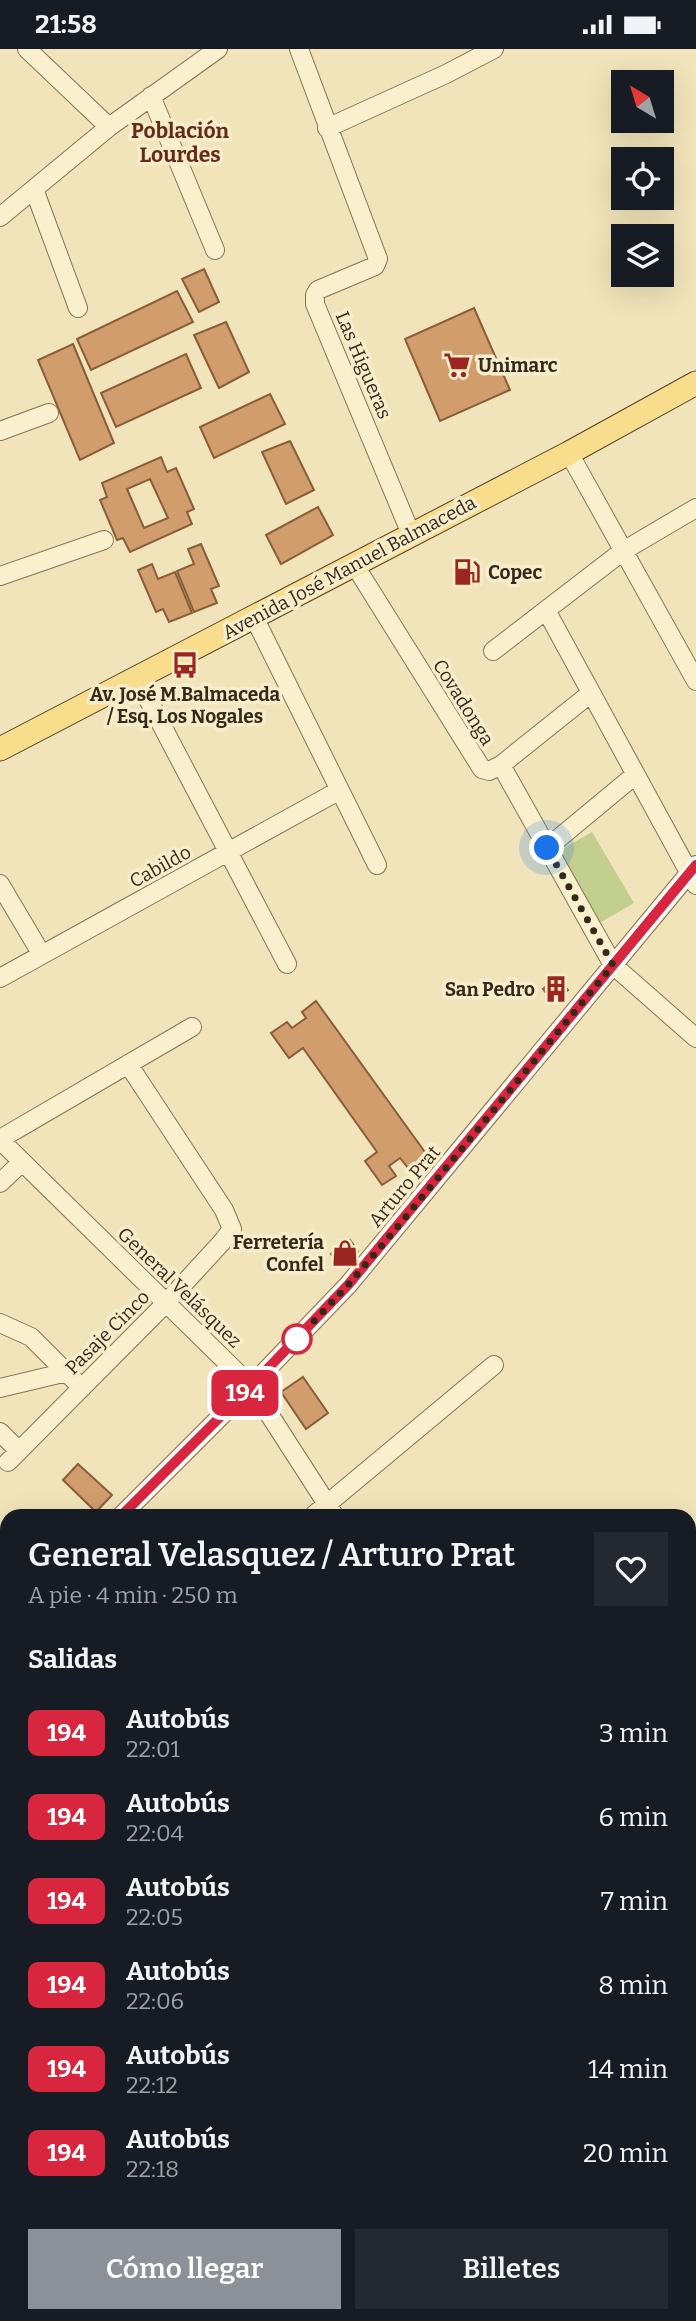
<!DOCTYPE html>
<html lang="es">
<head>
<meta charset="utf-8">
<style>
  body { margin:0; font-family:Bitter,serif; background:#242831; color:#f1f3f6; height:100vh; display:flex; flex-direction:column; font-size:26px; white-space:nowrap }
  * { box-sizing:border-box; margin:0 }
  p { font-size:23px; color:#9ea1a6 }
  .icon { flex:none; width:38px; height:38px; fill:none; stroke:currentColor; stroke-width:2; stroke-linecap:round; stroke-linejoin:round }
  .map { position:relative; flex:1; overflow:hidden }
  .side { position:absolute; left:0px; top:1460px; width:696px; height:814px; display:flex; flex-direction:column; background:#171b24; border-radius:21px 21px 0 0; box-shadow:0 7px 28px #0002 }
  .side>* { flex:none }
  .badge { padding:0 14px; border-radius:10px; font-size:24px; line-height:46px }
  .needle { width:46px; rotate:322deg }
  .tools { position:absolute; left:611px; top:21px; display:grid; gap:14px }
  .tools a { display:grid; place-items:center; width:63px; height:63px; border-radius:0px; background:#171b24; box-shadow:0 7px 28px #0002; font-size:35px }
  .you { position:absolute; width:35px; height:35px; margin:-18px; border:5px solid #fff; border-radius:50%; background:#1a73e8; box-shadow:0 0 0 10px #1a73e833 }
  .map>.badge { position:absolute; translate:-50% -50%; box-shadow:0 0 0 4px #fff }
  h2 { padding:0 28px; font-size:26px; line-height:63px }
  .round { display:grid; place-items:center; flex:none; width:74px; height:74px; border-radius:0px; background:#242831 }
  .head { display:flex; align-items:center; justify-content:space-between; height:119px; padding:0 28px }
  h1 { font-size:33px; font-weight:600; line-height:52px }
  .primary-button { display:flex; gap:14px; margin-top:auto; padding:14px 28px }
  .primary-button a { flex:1; height:80px; border-radius:0px; background:#8c9099; color:#fff; font-size:28px; font-weight:600; line-height:80px; text-align:center }
  .primary-button a+a { background:#242831; color:#f1f3f6 }
  ul { padding:0; list-style:none }
  li { display:flex; align-items:center; gap:21px; height:84px; padding:0 28px }
  li div { flex:1 }
  li b { display:block; font-size:26px }
  li em { font-style:normal }
  li .badge { min-width:77px; font-weight:700; text-align:center }
  .status { display:flex; justify-content:space-between; align-items:center; height:49px; padding:0 35px; background:#171b24; direction:ltr }
  .status svg { height:19px; fill:currentColor }
  .map>svg:first-child { display:block }
</style>
</head>
<body>
<div class="status"><b>21:58</b><svg viewBox="0 0 49 12"><path d="M0 12V9h3v3zM5 12V6h3v6zM10 12V3h3v9zM15 12V0h3v12zM26 1h20v11H26zM47 4h2v5h-2z"/></svg></div>
<div class="map">
<svg width="696" height="2272" viewBox="0 0 696 2272">
  <rect width="100%" height="100%" fill="#f1e4ba"/>
  <path fill="#c3cf8e" d="M592 783 634 854 598 875 557 803Z"/>
  <path fill="#d29d6d" stroke="#895d38" stroke-width="2" fill-rule="evenodd" d="M204 220 219 253 199 263 182 230Z
    M177 242 193 273 91 321 77 290Z
    M474 259 510 341 440 372 405 290Z
    M226 273 249 323 219 339 194 286Z
    M73 295 114 394 80 411 38 311Z
    M186 305 201 339 116 378 101 344Z
    M270 345 285 375 214 409 200 378Z
    M290 392 314 441 286 455 262 403Z
    M161 408 167 423 176 419 194 460 187 463 192 475 130 503 123 489 117 491 100 451 107 448 102 434ZM150 430 168 469 144 479 127 440Z
    M318 458 333 486 281 515 266 486Z
    M201 495 219 537 211 540 217 554 194 563 177 522 194 515 188 500Z
    M152 515 158 530 175 523 192 564 169 573 163 560 156 563 138 521Z
    M558 928 568 941 553 953 543 940Z
    M316 952 427 1106 408 1119 400 1109 389 1117 396 1127 382 1136 365 1112 377 1103 303 999 289 1009 271 984 287 973 292 979 306 969 302 963Z
    M350 1191 358 1202 339 1216 331 1205Z
    M303 1328 328 1364 306 1380 281 1343Z
    M78 1415 112 1446 96 1463 63 1431Z"/>
  <g fill="none" stroke-linecap="round" stroke-linejoin="round">
    <defs>
      <path id="minor" d="M27 0 109 78
        M299 0 378 210 375 217 318 241 315 246V255L411 485
        M151 47 215 201
        M327 79 446 25 494 0
        M34 140 78 259
        M0 168 109 78 218 0
        M0 382 49 364
        M569 404 696 632
        M354 515 482 720 489 722 501 716 591 644
        M0 527 104 491
        M546 561 696 836
        M254 568 377 816
        M493 602 623 502 696 459
        M137 629 287 915
        M501 716 613 916 696 989
        M547 799 635 726
        M0 835 42 906
        M0 929 340 741
        M0 1090 192 978
        M0 1091 251 1337 334 1466
        M0 1134 22 1113
        M0 1274 31 1288 82 1339
        M0 1339 67 1323
        M0 1383 19 1402
        M8 1413 166 1254 222 1193 232 1180 224 1161 128 1015
        M122 1466 251 1337 348 1236 696 816
        M314 1466 494 1316
        M690 1530 696 1525
        M0 1539 7 1548
        M0 1589 7 1582
        M690 1678 696 1673
        M0 1790 7 1783
        M0 1840 7 1846
        M690 1844 696 1840
        M690 1963 696 1958
        M690 2092 696 2103
        M0 2108 7 2116
        M0 2154 7 2148
        M143 2266 148 2272
        M308 2266 311 2272
        M653 2266 656 2272
        M176 2272 182 2266
        M383 2272 389 2266
        M575 2272 581 2266"/>
      <path id="major" d="M0 700 569 404 696 334"/>
    </defs>
    <use href="#minor" stroke="#887353" stroke-width="20"/>
    <use href="#major" stroke="#554028" stroke-width="25"/>
    <use href="#minor" stroke="#fbf0cd" stroke-width="18"/>
    <use href="#major" stroke="#f8dd8d" stroke-width="23"/>
  </g>
  <g fill="none" stroke-linecap="round" stroke-linejoin="round">
    <defs>
      <path id="line" d="M122 1466 251 1337 348 1236 696 816"/>
    </defs>
    <use href="#line" stroke="#fff" stroke-width="16"/>
    <use href="#line" stroke="#d7263d" stroke-width="10"/>
    <path stroke="#362919" stroke-width="7" stroke-dasharray="0 12.6" d="M297 1290 348 1236 400 1175 613 916 547 799"/>
  </g>
  <defs>
    <symbol id="supermarket-bare" viewBox="-9 -9 18 18"><path d="M-6-5.5h2.5l.6 2H6L4.5 2H-2.5L-4.4-4H-6ZM-1.5 3.2a1.3 1.3 0 1 0 .1 0ZM3 3.2a1.3 1.3 0 1 0 .1 0Z" fill="#9b261f" stroke="#f8edca" stroke-width="2.5" paint-order="stroke"/></symbol>
    <symbol id="fuel-bare" viewBox="-9 -9 18 18"><path d="M-5.5-6h7V0h2V4h1.3V-2.5L3-4.5l.8-.8L6-3V5H2.5V1h-1V6h-7ZM-4.2-4.7v3.2H.2V-4.7Z" fill="#9b261f" stroke="#f8edca" stroke-width="2.5" paint-order="stroke"/></symbol>
    <symbol id="bus-bare" viewBox="-9 -9 18 18"><path d="M-5-6H5V4H4V6H2V4H-2V6H-4V4H-5ZM-3.5-4V0h7V-4ZM-3.5 1.2v1.5H-2V1.2ZM2 1.2v1.5H3.5V1.2Z" fill="#9b261f" stroke="#f8edca" stroke-width="2.5" paint-order="stroke"/></symbol>
    <symbol id="building-bare" viewBox="-9 -9 18 18"><path d="M-4-6H4V6H1V3H-1V6H-4ZM-2.5-4.3h1.7v1.8h-1.7ZM.8-4.3h1.7v1.8H.8ZM-2.5-1h1.7V.8h-1.7ZM.8-1h1.7V.8H.8Z" fill="#9b261f" stroke="#f8edca" stroke-width="2.5" paint-order="stroke"/></symbol>
    <symbol id="shop-bare" viewBox="-9 -9 18 18"><path d="M-5-2.5h2.3a2.7 3.5 0 0 1 5.4 0H5L5.5 6h-11ZM-1.5-2.5h3a1.5 2.3 0 0 0-3 0Z" fill="#9b261f" stroke="#f8edca" stroke-width="2.5" paint-order="stroke"/></symbol>
  </defs>
  <g fill-rule="evenodd">
    <use href="#supermarket-bare" x="438" y="297" width="38" height="38"/>
    <use href="#fuel-bare" x="448" y="504" width="38" height="38"/>
    <use href="#bus-bare" x="166" y="597" width="38" height="38"/>
    <use href="#building-bare" x="537" y="921" width="38" height="38"/>
    <use href="#shop-bare" x="326" y="1185" width="38" height="38"/>
  </g>
  <circle fill="#fff" stroke="#d7263d" stroke-width="3.5" cx="297" cy="1290" r="14"/>
  <g text-anchor="middle" stroke-width="7" stroke-linejoin="round" paint-order="stroke">
    <g font-size="19" fill="#362919" stroke="#f8edca">
      <text transform="translate(364 316) rotate(67)" y="7">Las Higueras</text>
      <text transform="translate(349 518) rotate(-28)" y="7">Avenida José Manuel Balmaceda</text>
      <text transform="translate(464 653) rotate(58)" y="7">Covadonga</text>
      <text transform="translate(160 817) rotate(-29)" y="7">Cabildo</text>
      <text transform="translate(404 1137) rotate(-50)" y="7">Arturo Prat</text>
      <text transform="translate(180 1238) rotate(44)" y="7">General Velásquez</text>
      <text transform="translate(107 1283) rotate(-45)" y="7">Pasaje Cinco</text>
    </g>
    <g font-size="19" font-weight="bold" fill="#362919" stroke="#f8edca" text-anchor="start">
      <text x="478" y="323">Unimarc</text>
      <text x="488" y="530">Copec</text>
      <text x="185" y="652" text-anchor="middle">Av. José M.Balmaceda<tspan x="185" dy="22">/ Esq. Los Nogales</tspan></text>
      <text x="535" y="947" text-anchor="end">San Pedro</text>
      <text x="324" y="1200" text-anchor="end">Ferretería<tspan x="324" dy="22">Confel</tspan></text>
    </g>
    <g font-size="21" font-weight="bold" fill="#652b16" stroke="#f8edca">
      <text x="180" y="89">Población<tspan x="180" dy="24">Lourdes</tspan></text>
    </g>
  </g>
</svg>
<div class="tools">
<a><svg class="needle" viewBox="-14 -14 28 28"><path d="M0-13l5 13h-10z" fill="#e53935"/><path d="M0 13l5-13h-10z" fill="#9ea1a6"/></svg></a>
<a><svg class="icon" aria-label="locate" viewBox="0 0 24 24"><circle cx="12" cy="12" r="6"/><path d="M12 2v4M12 18v4M2 12h4M18 12h4"/></svg></a>
<a><svg class="icon" aria-label="layers" viewBox="0 0 24 24"><path d="M12 4l9 5-9 5-9-5zM3 14l9 5 9-5"/></svg></a>
</div>
<div class="you" style="left:547px;top:799px"></div>
<b class="badge" style="left:245px;top:1344px;background:#d7263d;color:#fff">194</b>
<section class="side">
<div class="head"><div><h1>General Velasquez / Arturo Prat</h1><p>A pie · 4 min · 250 m</p></div><a class="round"><svg class="icon" aria-label="heart" viewBox="0 0 24 24"><path d="M12 20l-8-8c-3-5 5-10 8-4 3-6 11-1 8 4z"/></svg></a></div>
<h2>Salidas</h2>
<ul>
<li><span class="badge" style="background:#d7263d;color:#fff">194</span><div><b>Autobús</b><p>22:01</p></div><em>3 min</em></li>
<li><span class="badge" style="background:#d7263d;color:#fff">194</span><div><b>Autobús</b><p>22:04</p></div><em>6 min</em></li>
<li><span class="badge" style="background:#d7263d;color:#fff">194</span><div><b>Autobús</b><p>22:05</p></div><em>7 min</em></li>
<li><span class="badge" style="background:#d7263d;color:#fff">194</span><div><b>Autobús</b><p>22:06</p></div><em>8 min</em></li>
<li><span class="badge" style="background:#d7263d;color:#fff">194</span><div><b>Autobús</b><p>22:12</p></div><em>14 min</em></li>
<li><span class="badge" style="background:#d7263d;color:#fff">194</span><div><b>Autobús</b><p>22:18</p></div><em>20 min</em></li>
</ul>
<div class="primary-button"><a>Cómo llegar</a><a>Billetes</a></div>
</section>
</div>
</body>
</html>
